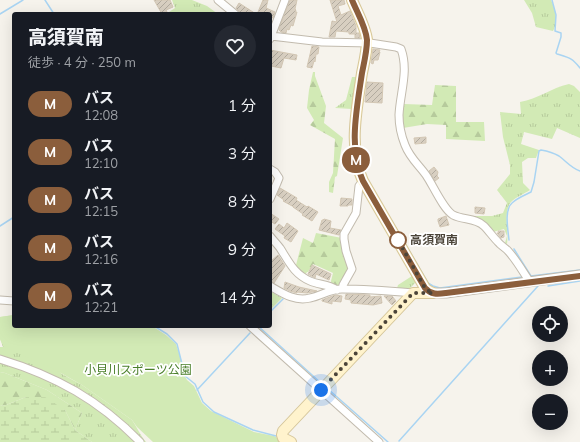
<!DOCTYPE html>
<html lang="ja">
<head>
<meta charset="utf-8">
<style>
  body { margin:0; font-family:Mulish,"Noto Sans JP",sans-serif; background:#242831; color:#f1f3f6; height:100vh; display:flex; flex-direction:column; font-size:15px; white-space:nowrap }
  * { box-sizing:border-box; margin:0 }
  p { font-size:13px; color:#9ea1a6 }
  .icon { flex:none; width:22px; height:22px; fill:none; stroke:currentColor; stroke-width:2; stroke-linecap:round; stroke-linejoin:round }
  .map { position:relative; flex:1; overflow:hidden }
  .panel { position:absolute; left:12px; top:12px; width:260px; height:316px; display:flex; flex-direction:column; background:#171b24; border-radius:4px; box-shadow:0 4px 16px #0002 }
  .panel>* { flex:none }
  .badge { padding:0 8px; border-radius:13px; font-size:14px; line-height:26px }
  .fabs { position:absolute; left:532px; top:306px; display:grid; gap:8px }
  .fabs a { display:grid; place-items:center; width:36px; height:36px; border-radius:50%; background:#171b24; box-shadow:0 4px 16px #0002; font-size:20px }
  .you { position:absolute; width:20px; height:20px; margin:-10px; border:3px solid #fff; border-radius:50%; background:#1a73e8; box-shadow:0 0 0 6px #1a73e833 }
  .map>.badge { position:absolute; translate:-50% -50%; box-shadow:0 0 0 2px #fff }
  .round { display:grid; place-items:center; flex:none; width:42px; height:42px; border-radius:21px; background:#242831 }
  .summary { display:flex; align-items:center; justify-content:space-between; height:68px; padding:0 16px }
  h1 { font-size:19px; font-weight:800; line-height:30px }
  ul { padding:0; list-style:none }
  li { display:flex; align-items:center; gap:12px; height:48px; padding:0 16px }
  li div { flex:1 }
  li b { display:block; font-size:15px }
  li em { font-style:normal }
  li .badge { min-width:44px; font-weight:700; text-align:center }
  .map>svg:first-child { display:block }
</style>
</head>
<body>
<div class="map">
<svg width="580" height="442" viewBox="0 0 580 442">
  <defs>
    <pattern id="grass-tufts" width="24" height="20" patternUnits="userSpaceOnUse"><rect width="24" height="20" fill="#d2eab5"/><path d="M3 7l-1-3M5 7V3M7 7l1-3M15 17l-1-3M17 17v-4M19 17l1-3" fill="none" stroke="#b6ca9c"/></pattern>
    <pattern id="forest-firs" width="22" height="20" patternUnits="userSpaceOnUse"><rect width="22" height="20" fill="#d2eab5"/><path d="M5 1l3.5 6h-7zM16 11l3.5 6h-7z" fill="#b6ca9c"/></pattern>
    <pattern id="wetland-marsh" width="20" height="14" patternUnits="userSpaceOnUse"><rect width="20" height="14" fill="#d2eab5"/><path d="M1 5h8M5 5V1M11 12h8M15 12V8" fill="none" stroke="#b6ca9c"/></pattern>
    <pattern id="building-hatch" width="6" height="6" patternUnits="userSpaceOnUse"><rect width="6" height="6" fill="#d8cfc1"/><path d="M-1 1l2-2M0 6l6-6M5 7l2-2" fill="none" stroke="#b1aa9e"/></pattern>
  </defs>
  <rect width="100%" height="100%" fill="#f6f3ec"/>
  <path fill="url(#grass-tufts)" d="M172 0H192L207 6 218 14H166L175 8Z
    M524 0H551C555 8 559 22 553 31L536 27 532 13Z
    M352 77H357L352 109 335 108 346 100Z
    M569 84 574 86 580 92V138L557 128 552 139 524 132 521 144 539 150 536 158H528L522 162 523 183 530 190C524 194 516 197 511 202 503 211 509 232 507 244L505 243 507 236 504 229 493 232 473 219V216H492L503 213 507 203 497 190 510 174V165L503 137 500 112 521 114 520 102C538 99 551 88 569 84Z
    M412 276 416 282 409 289 397 288 398 285Z
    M270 291 282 298 270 310Z
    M14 315V326L62 374 82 385 132 420C137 427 140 435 146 442H144C126 425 109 408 88 394 61 377 30 365 0 356V347H3L0 339V317Z
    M0 362 32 372 50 381 71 393 109 417 137 442H92L75 430 82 413 47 390 5 373 0 372Z"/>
  <path fill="url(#forest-firs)" d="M313 72H315V76L326 106 324 123 343 138 337 176 335 177 333 193 329 192V182L333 173 335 139 310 125 314 120 307 108 309 90Z
    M435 85 456 86V122H484L485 141 446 139V125L427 124 403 128 401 120 404 104 432 105Z
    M316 233 342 238 349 267 348 274 340 286 331 283V281L333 273 313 264 308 272H307L305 275 295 269 303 238 313 243Z
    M0 372 5 373 47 390 82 413 75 430 65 410 26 397 6 405 0 406Z"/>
  <path fill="url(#wetland-marsh)" d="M26 397H45L65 410 75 430 92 442H0V406L6 405Z"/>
  <path fill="#d2eab5" d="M14 315V326H152L166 335 176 344 181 359 183 373 187 380 194 386 202 403 211 411 254 432 274 436 285 442H153L137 427 132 420 82 385 52 368 4 347 0 339V317Z"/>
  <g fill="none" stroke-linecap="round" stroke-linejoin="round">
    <path stroke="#a9d4f2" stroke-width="1.5" d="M45 0 54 14
      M552 0 556 15 555 31 561 33V37L556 53 557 54C570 58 572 58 580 68
      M0 14 23 0
      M391 220 428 283 433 286 440 288 522 277
      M0 226 14 217
      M509 240C508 230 504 210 512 203 517 198 525 195 531 192L534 182 539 151 541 150C547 151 554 153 559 156 566 161 571 168 580 171
      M514 249 531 276 580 270
      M548 286 580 281
      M270 312 283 299
      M154 326 167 334 177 344 185 376 195 384 203 402 214 412 253 430 276 436
      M258 326 322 384
      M328 389 388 442
      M197 390 250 333
      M399 441 538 286"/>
  </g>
  <path fill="url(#building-hatch)" stroke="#d3c7b4" d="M154 0H170L173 7 166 10 167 12 162 14Z
    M263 0H268L266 8 275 12 273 18 270 17V14H262L258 12Z
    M290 0H297L295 9 296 10 295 12H297L293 26 291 25 289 30 287 29 286 33 281 32 279 30V28Z
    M330 0H344L345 4 338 6 341 15 350 11 356 26V33H359L360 38H355V34H349V32L336 31 335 37H329L332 21 337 22Z
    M239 3 256 14H242L236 8Z
    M312 46 319 47 318 54H316L315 62 314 61 312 68 307 67Z
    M373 49 380 50 379 52H380L378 60H374L373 64 371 63Z
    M270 50 297 55 296 60 284 58 281 68 271 66V64H270Z
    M367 82 383 83 382 103 365 102Z
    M426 137V143L415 144 414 138Z
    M434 167 438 172 437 176 439 178 435 181 429 171Z
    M280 188 297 198 296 200 307 207 308 206 318 212 312 221 302 215 303 214 293 207H294L283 201 284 200 277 195Z
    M341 198 352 199V205H348V206H340Z
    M475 207 485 208 484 214 475 213Z
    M270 213 279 219 275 224 270 221Z
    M446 216 449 225 440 227 438 221V219Z
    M324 219 331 221 330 228 341 230 339 235 319 230 322 220H323Z
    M287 223 298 231 291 242 284 238 285 236 275 229 279 224 284 228Z
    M498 231H504V237L501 238 497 233H499Z
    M278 255 285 266 274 283 270 281V278L272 275 270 273V262Z
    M312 265 331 274 329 280 316 274 315 278 308 274Z
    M285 282 299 287 317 291 307 293 297 292V293L290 291 284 288Z
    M346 294 370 295V297L381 296 382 303 373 305 351 303V300L345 299Z
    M335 295 342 296 341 302 332 301V304L322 301V300Z
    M384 296H392L396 301 392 305Z"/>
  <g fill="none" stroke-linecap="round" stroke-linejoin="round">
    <defs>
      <path id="minor" d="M218 0 235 14
        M271 36 322 42 370 43 396 47 401 49C409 71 400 93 399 115 399 126 401 135 405 145 410 158 418 164 426 175 433 185 443 209 453 215 463 220 476 218 484 226 489 231 493 237 498 242 501 246 506 248 509 252 517 261 523 272 530 282
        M270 39 285 0
        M270 169 275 172 279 178 277 183 270 199
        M270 236C273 240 277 244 280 248 289 262 294 274 310 281 319 285 328 284 337 290
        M270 286C282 293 295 302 310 298 321 296 330 289 342 289 365 289 390 291 413 293
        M342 289 343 285 352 269 346 251 344 239V234L356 213 359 186 363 181
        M0 300 14 301
        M250 326 379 442
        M0 359C56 376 99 400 140 442"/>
      <path id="tertiary" d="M433 293H446L580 275"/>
      <path id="secondary" d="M352 0C357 12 366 28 367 40 367 51 364 63 362 73 357 107 348 149 363 181L425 288 427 290 433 293
        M291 442 283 438 282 435 283 431 413 293H433"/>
    </defs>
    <use href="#minor" stroke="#c2bbae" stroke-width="9"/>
    <use href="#tertiary" stroke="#c2bbae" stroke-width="11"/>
    <use href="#secondary" stroke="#d6c79b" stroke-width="12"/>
    <use href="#minor" stroke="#fff" stroke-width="7"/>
    <use href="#tertiary" stroke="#fff" stroke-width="9"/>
    <use href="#secondary" stroke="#fff3cd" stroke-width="10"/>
  </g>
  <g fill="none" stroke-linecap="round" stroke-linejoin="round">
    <defs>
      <path id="line" d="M352 0C357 12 366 27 367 40 367 51 364 63 362 73 357 107 348 149 363 181L425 288C431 295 438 294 446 293L580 276"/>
    </defs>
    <use href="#line" stroke="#fff" stroke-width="9"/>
    <use href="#line" stroke="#8b5e3c" stroke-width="6"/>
    <path stroke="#4b4439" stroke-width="4" stroke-dasharray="0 7.2" d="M321 390 413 293H433L427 290 425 288 398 240"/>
  </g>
  <circle fill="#fff" stroke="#8b5e3c" stroke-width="2" cx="398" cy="240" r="8"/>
  <g text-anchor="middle" stroke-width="3.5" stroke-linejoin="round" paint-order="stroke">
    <g font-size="12" font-weight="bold" fill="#4b4439" stroke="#fff" text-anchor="start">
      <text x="410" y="244">高須賀南</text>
    </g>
    <g font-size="12" fill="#4a7f2a" stroke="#fff">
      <text x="138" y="374">小貝川スポーツ公園</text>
    </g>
  </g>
</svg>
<div class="fabs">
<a><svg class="icon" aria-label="locate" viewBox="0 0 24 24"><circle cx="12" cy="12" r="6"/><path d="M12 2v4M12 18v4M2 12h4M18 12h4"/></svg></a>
<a>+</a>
<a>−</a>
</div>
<div class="you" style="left:321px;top:390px"></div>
<b class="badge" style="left:356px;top:160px;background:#8b5e3c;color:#fff">M</b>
<section class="panel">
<div class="summary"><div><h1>高須賀南</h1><p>徒歩 · 4 分 · 250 m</p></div><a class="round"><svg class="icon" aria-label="heart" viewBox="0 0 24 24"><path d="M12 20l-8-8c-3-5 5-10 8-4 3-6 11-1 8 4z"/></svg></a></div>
<ul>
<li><span class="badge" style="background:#8b5e3c;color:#fff">M</span><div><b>バス</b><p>12:08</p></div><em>1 分</em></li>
<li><span class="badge" style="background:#8b5e3c;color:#fff">M</span><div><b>バス</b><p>12:10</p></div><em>3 分</em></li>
<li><span class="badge" style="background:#8b5e3c;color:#fff">M</span><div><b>バス</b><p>12:15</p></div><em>8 分</em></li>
<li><span class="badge" style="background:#8b5e3c;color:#fff">M</span><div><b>バス</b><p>12:16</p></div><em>9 分</em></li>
<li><span class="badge" style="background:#8b5e3c;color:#fff">M</span><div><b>バス</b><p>12:21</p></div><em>14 分</em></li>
</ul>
</section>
</div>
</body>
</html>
